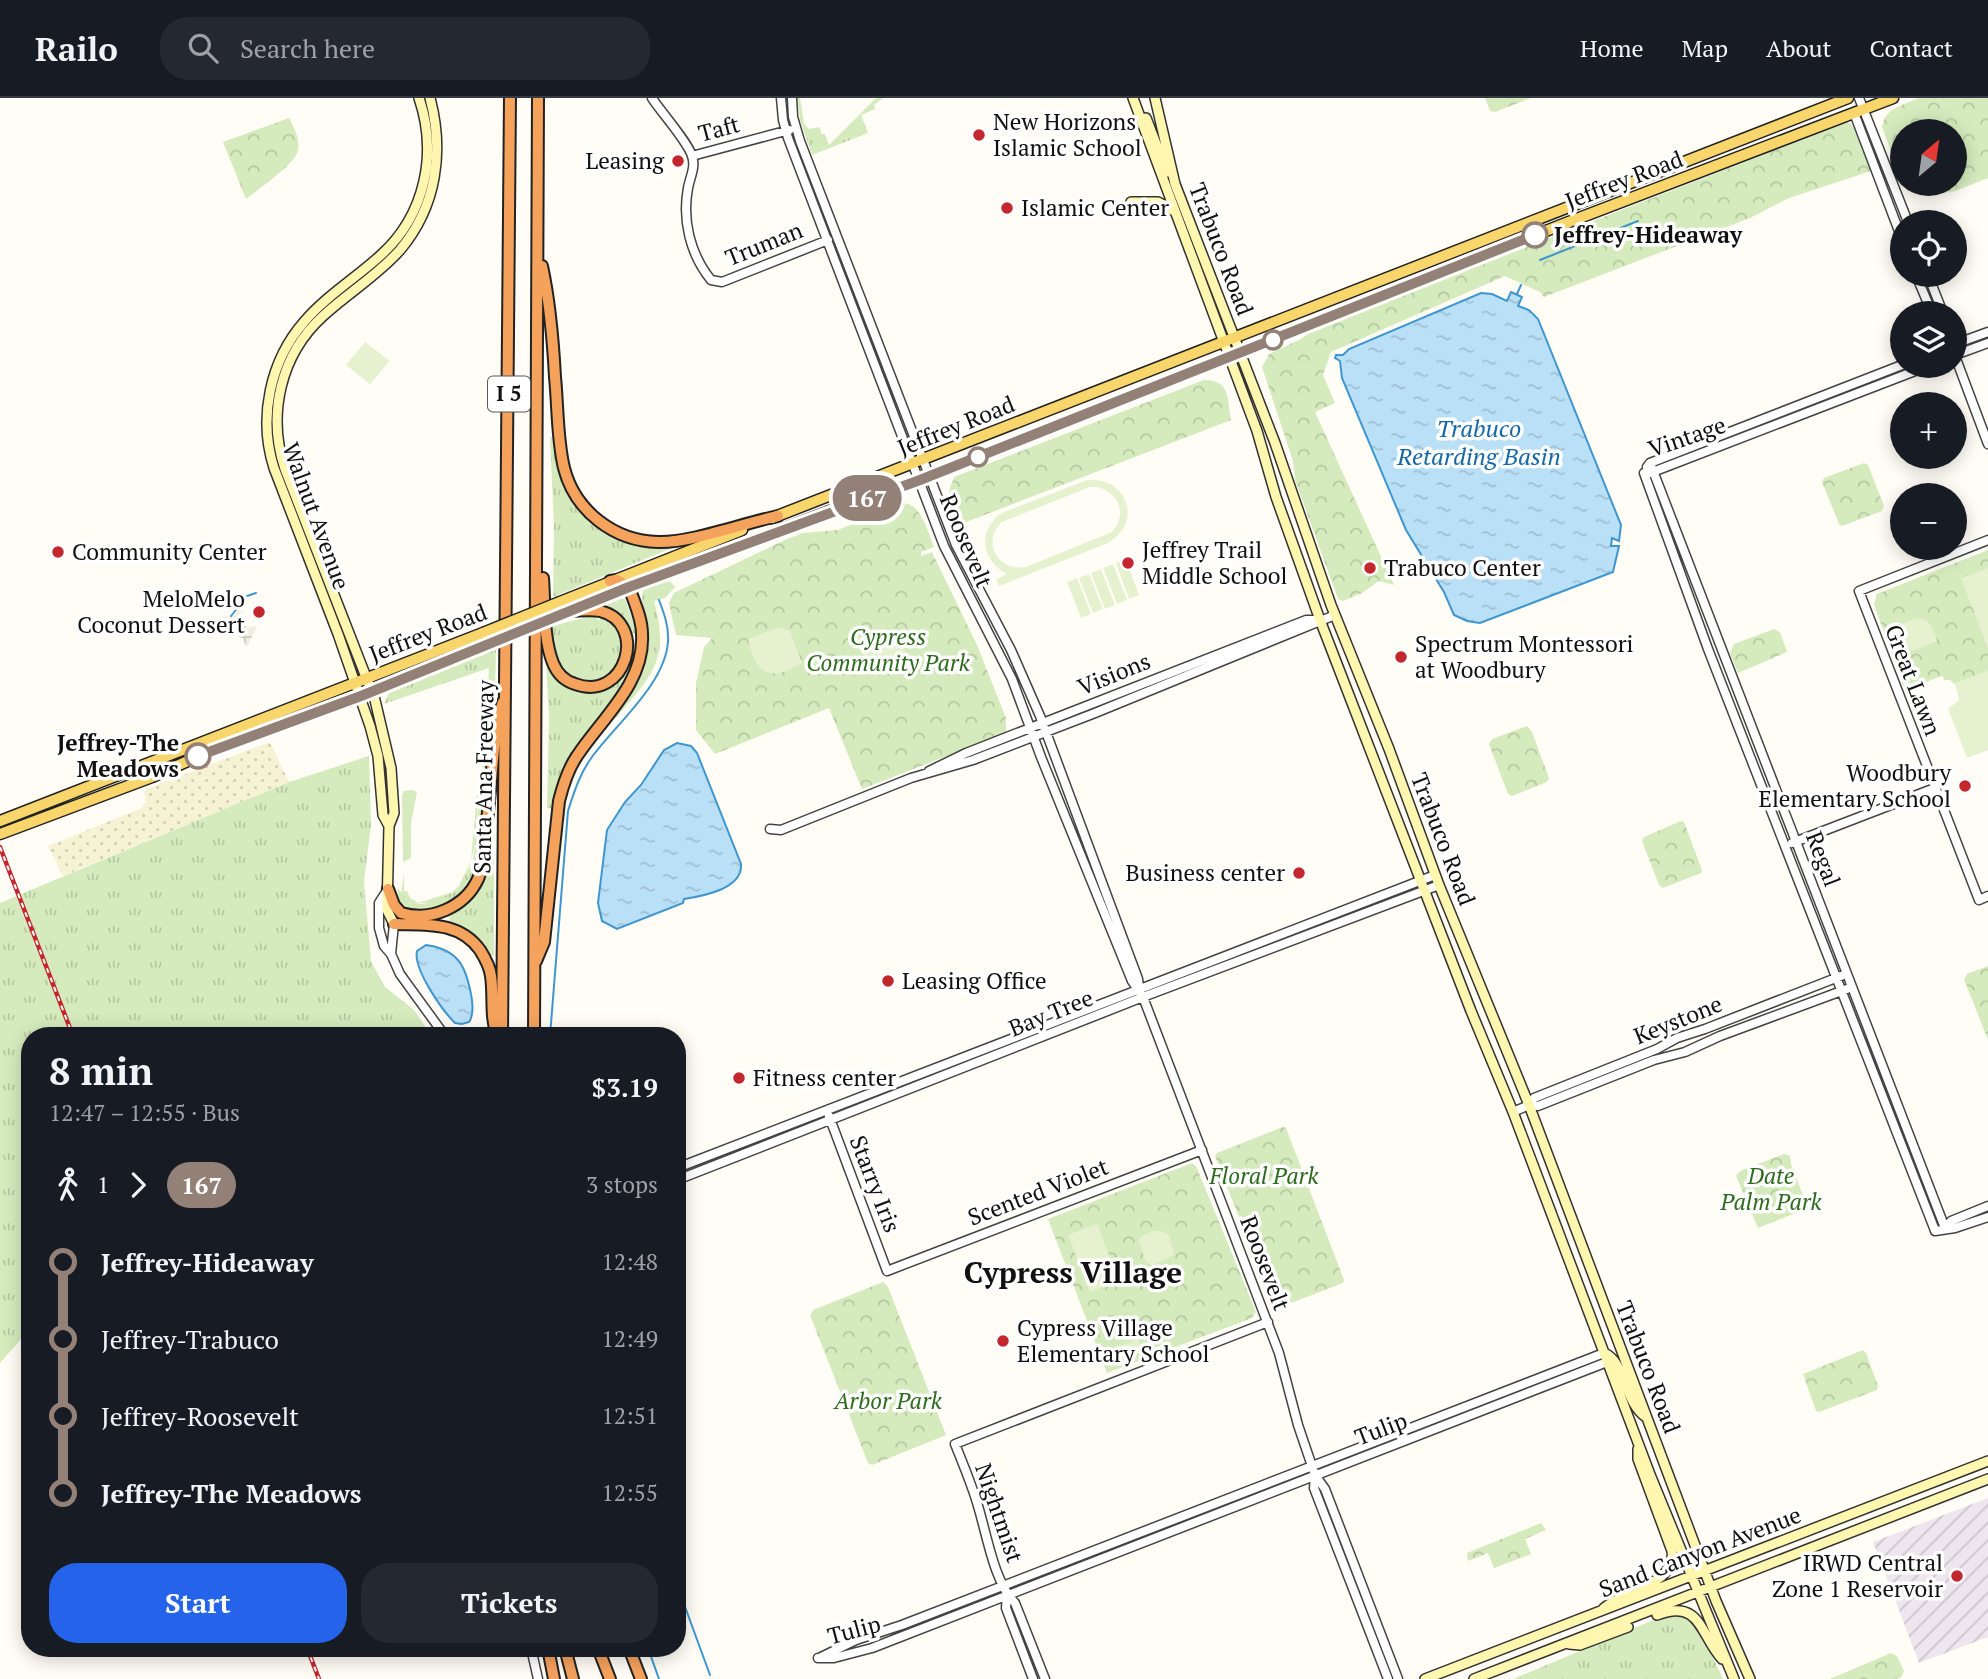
<!DOCTYPE html>
<html lang="en">
<head>
<meta charset="utf-8">
<style>
  body { margin:0; font-family:"PT Serif",serif; background:#242831; color:#f1f3f6; height:100vh; display:flex; flex-direction:column; font-size:26px; white-space:nowrap }
  * { box-sizing:border-box; margin:0 }
  p { font-size:23px; color:#9ea1a6 }
  .icon { flex:none; width:38px; height:38px; fill:none; stroke:currentColor; stroke-width:2; stroke-linecap:round; stroke-linejoin:round }
  .map { position:relative; flex:1; overflow:hidden }
  .sheet { position:absolute; left:21px; top:929px; width:665px; height:630px; display:flex; flex-direction:column; background:#171b24; border-radius:28px; box-shadow:0 4px 18px #0003 }
  .sheet>* { flex:none }
  .badge { padding:0 14px; border-radius:23px; font-size:24px; line-height:46px }
  .needle { width:46px; rotate:29deg }
  .controls { position:absolute; left:1890px; top:21px; display:grid; gap:14px }
  .controls a { display:grid; place-items:center; width:77px; height:77px; border-radius:50%; background:#171b24; box-shadow:0 4px 18px #0003; font-size:35px }
  .map>.badge { position:absolute; translate:-50% -50%; box-shadow:0 0 0 4px #fff }
  .legs { display:flex; align-items:center; gap:10px; height:77px; padding:0 28px; font-size:23px }
  .legs p { margin-inline-start:auto }
  .headline { display:flex; align-items:center; justify-content:space-between; height:119px; padding:0 28px }
  h1 { font-size:38px; font-weight:700; line-height:52px }
  .button { display:flex; gap:14px; margin-top:auto; padding:14px 28px }
  .button a { flex:1; height:80px; border-radius:28px; background:#2563eb; color:#fff; font-size:28px; font-weight:700; line-height:80px; text-align:center }
  .button a+a { background:#242831; color:#f1f3f6 }
  ul { padding:0 28px; list-style:none }
  li { display:flex; align-items:center; gap:24px; height:77px; font-size:26px }
  li i { display:grid; place-items:center; width:10px; height:100%; margin:0 9px; background:currentColor }
  li i::after { content:''; width:18px; height:18px; margin:-9px; border:5px solid; border-radius:50%; background:#171b24 }
  li p { margin-inline-start:auto }
  li:first-child i { background:linear-gradient(#0000 50%,currentColor 0) }
  li:last-child i { background:linear-gradient(currentColor 50%,#0000 0) }
  header { display:flex; align-items:center; gap:42px; box-sizing:border-box; height:98px; padding:0 35px; background:#171b24; border-bottom:2px solid #363941 }
  header strong { font-size:33px }
  nav { display:flex; gap:38px; margin-inline-start:auto; font-size:24px }
  .search { width:490px; height:63px; background:#242831; display:flex; align-items:center; gap:18px; box-sizing:border-box; padding:0 24px; border-radius:28px; color:#9ea1a6; font-size:26px }
  .map>svg:first-child { display:block }
</style>
</head>
<body>
<header>
<strong>Railo</strong>
<div class="search"><svg class="icon" aria-label="search" viewBox="0 0 24 24"><circle cx="10" cy="10" r="6"/><path d="M15 15l6 6"/></svg>Search here</div>
<nav><a>Home</a><a>Map</a><a>About</a><a>Contact</a></nav>
</header>
<div class="map">
<svg width="1988" height="1581" viewBox="0 0 1988 1581">
  <defs>
    <pattern id="industrial-furrows" width="10" height="10" patternUnits="userSpaceOnUse" patternTransform="scale(1.75)"><rect width="10" height="10" fill="#eee6ef"/><path d="M-1 1l2-2M0 10L10 0M9 11l2-2" fill="none" stroke="#cbc4cc"/></pattern>
    <pattern id="farmland-dots" width="8" height="8" patternUnits="userSpaceOnUse" patternTransform="scale(1.75)"><rect width="8" height="8" fill="#f6f3d4"/><path d="M2 2h.1M6 6h.1" fill="none" stroke="#d2cfb5" stroke-width="1.8" stroke-linecap="round"/></pattern>
    <pattern id="grass-tufts" width="24" height="20" patternUnits="userSpaceOnUse" patternTransform="scale(1.75)"><rect width="24" height="20" fill="#d5ebbd"/><path d="M3 7l-1-3M5 7V3M7 7l1-3M15 17l-1-3M17 17v-4M19 17l1-3" fill="none" stroke="#b6c8a1"/></pattern>
    <pattern id="park-crowns" width="20" height="18" patternUnits="userSpaceOnUse" patternTransform="scale(1.75)"><rect width="20" height="18" fill="#d5ebbd"/><path d="M2 6a3 3 0 1 1 6 0M12 15a3 3 0 1 1 6 0" fill="none" stroke="#b6c8a1"/></pattern>
    <pattern id="plaza-grid" width="8" height="8" patternUnits="userSpaceOnUse" patternTransform="scale(1.75)"><rect width="8" height="8" fill="#f1ede2"/><path d="M0 4h8M4 0v8" fill="none" stroke="#cecac1"/></pattern>
    <pattern id="water-ripples" width="26" height="14" patternUnits="userSpaceOnUse" patternTransform="scale(1.75)"><rect width="26" height="14" fill="#b9e0f7"/><path d="M2 4q2-2 4 0t4 0M15 11q2-2 4 0t4 0" fill="none" stroke="#9ebfd3"/></pattern>
  </defs>
  <rect width="100%" height="100%" fill="#fffdf5"/>
  <path fill="url(#industrial-furrows)" d="M1988 1400V1539L1919 1565 1873 1444Z"/>
  <path fill="url(#farmland-dots)" d="M270 644 289 684 63 778 48 748 142 710 146 703 144 694 146 691Z"/>
  <path fill="url(#grass-tufts)" d="M797 0H800L804 26 809 31 820 29 821 36H825L829 47 876 0H883L874 7 875 11 861 17 868 35 812 57 800 22Z
    M550 339H556L559 365 603 431 674 449 553 499 554 430Z
    M666 483 671 484 675 489 665 500 654 503C670 561 653 576 617 619L612 620C630 594 652 569 648 535 646 520 640 508 643 492Z
    M620 501H625L637 535 630 536 604 510 606 507Z
    M587 519H596L599 522 602 520C671 555 552 638 552 528Z
    M496 550 495 594 488 681 483 694 484 713 478 764 474 779 466 793 452 804 429 812 405 811 399 804 397 789 410 806H423L456 793 473 764 484 654 489 570 384 606 389 595Z
    M546 564C553 570 556 580 563 586 583 605 611 590 627 573L631 576 623 590 578 649 554 711 547 710 549 620Z
    M369 658 371 727 364 783 371 863 384 888 414 912 432 938H30V1231L0 1265V805L289 684Z
    M491 718H494V858L488 857 457 828 449 825 450 815 467 803Z
    M1670 1515H1685L1703 1537 1723 1581H1513Z"/>
  <path fill="url(#park-crowns)" d="M1485 0H1531L1495 14 1490 13Z
    M1919 0H1988V80L1955 93 1943 95 1937 86H1955V33H1902V82L1882 29C1885 10 1903 7 1919 0Z
    M289 20C294 29 300 41 298 52 296 66 258 91 246 101L223 44Z
    M1845 25H1850L1853 29 1871 73 1789 100 1750 120 1544 199 1540 194 1505 178 1331 254 1323 277 1335 305 1315 314 1394 487 1379 483 1362 495 1343 503 1338 501 1295 382 1293 363 1262 269 1269 256 1301 241 1311 233Z
    M1204 282C1231 282 1227 301 1231 322L961 426 949 393 954 379Z
    M1864 365 1868 367 1884 408 1882 413 1842 428 1839 426 1822 384 1824 380Z
    M902 405C922 405 927 433 934 449L921 454V458L932 454 977 547 1006 620V635L862 691 829 610 715 656 696 632V585L704 549 712 540 676 537 669 505 674 495 787 441 803 435 838 432Z
    M1988 452V573L1954 586 1950 582H1945L1942 578 1905 592 1874 507 1877 496Z
    M1774 531 1780 534 1787 554 1738 575 1730 555 1734 546Z
    M1527 628 1532 634 1549 680 1547 684 1512 698 1508 696 1489 646 1492 641Z
    M1681 723 1684 724 1702 772 1701 775 1663 790 1659 787 1642 743 1644 739Z
    M1988 868V942L1964 881 1967 876Z
    M1283 1029 1286 1030 1344 1182 1343 1185 1278 1210 1274 1209 1215 1058 1217 1055Z
    M1784 1056 1790 1058 1791 1066 1808 1110 1758 1130 1736 1078 1740 1073Z
    M1192 1065 1196 1068 1256 1214 1252 1220 1107 1275 1048 1121Z
    M883 1184 888 1189 946 1337 872 1367 868 1365 810 1217 813 1212Z
    M1863 1252 1866 1255 1878 1288 1877 1292 1819 1314 1816 1313 1803 1276Z
    M1541 1425 1546 1432 1525 1441 1531 1456 1494 1470 1488 1455 1468 1463 1467 1455Z
    M1891 1555 1897 1558 1904 1573 1901 1579 1896 1581H1830Z"/>
  <path fill="#d5ebbd" d="M412 692 417 694 411 725V760L403 764 402 697 404 693Z
    M477 695H479C474 746 480 806 410 806L401 796 404 775V793H407L410 800 418 805 456 793 471 763Z"/>
  <path fill="#e6f2cf" fill-rule="evenodd" d="M365 244 390 263 370 286 346 267Z
    M1087 382C1127 378 1144 424 1108 445L999 488 996 481 1007 476C980 463 977 429 1004 414ZM1090 389C1116 388 1130 414 1112 434L1026 469C998 474 981 444 1002 424Z
    M1126 462 1139 497 1129 501 1116 465Z
    M1113 466 1127 502 1117 506 1103 470Z
    M1988 470V550L1961 480Z
    M1101 471 1115 507 1105 511 1091 475Z
    M1089 476 1103 511 1093 515 1079 480Z
    M1077 480 1091 516 1081 520 1067 484Z
    M1917 520C1931 520 1933 532 1937 543L1913 553 1908 551 1899 527Z
    M779 529 790 533 802 565C770 585 755 576 748 541Z
    M878 531C906 531 901 547 909 565L876 578 868 573 856 542Z
    M1988 573V652L1967 660 1948 611 1959 602 1955 586Z
    M1097 1126 1119 1183 1090 1194 1068 1137Z
    M1151 1133H1161L1169 1137 1174 1157 1152 1167 1146 1164 1138 1141Z
    M1138 1241 1144 1253 1123 1262 1118 1249Z"/>
  <path fill="url(#plaza-grid)" d="M244 506 239 518 241 526 247 529 257 528 247 549 242 540 232 535 226 538 231 529 224 522 225 519 236 517 238 509Z"/>
  <path fill="url(#water-ripples)" stroke="#3f96cf" stroke-width="2" d="M1511 194 1522 199 1518 208 1529 212 1538 221 1621 427 1619 443 1612 440 1611 448H1619L1613 474 1480 525 1467 523 1454 517 1444 494 1406 432 1342 280 1340 263 1335 260 1336 257H1343L1349 251 1481 195 1492 196 1507 203Z
    M677 645 691 648 697 655 741 766C743 791 703 798 684 801L683 805 617 831 602 823 598 805 607 732 625 704 641 687 664 652Z
    M426 847C437 848 450 853 457 861 467 871 478 912 469 924L462 926 455 925C442 912 413 871 417 853Z"/>
  <g fill="none" stroke-linecap="round" stroke-linejoin="round">
    <path stroke="#3f96cf" stroke-width="2" d="M1540 162 1638 123
      M1517 196 1521 187
      M231 518 247 498 256 495
      M550 938 568 713C574 694 580 675 592 659 616 626 666 585 668 543 669 529 664 515 659 502
      M677 1487 710 1577
      M648 1550 659 1581"/>
    <defs>
      <path id="tertiary" d="M652 0C661 14 688 44 692 58 696 69 690 79 688 90 682 122 690 156 711 182L722 184 828 142
        M781 0 783 22 788 40 944 448 1012 581 1041 659 1132 883 1143 899 1279 1255 1298 1327 1315 1377 1325 1391 1398 1581
        M792 0 793 19 800 43 956 447 1011 552 1040 618 1138 881 1139 890
        M1859 0 1908 124
        M1854 15 1902 141
        M692 58 789 32
        M1916 177 1932 215
        M1928 177 1943 215
        M1955 246 1988 234
        M1955 257 1988 245
        M1955 258 1988 346
        M1650 365 1945 1130
        M1647 369 1650 365 1902 267
        M1644 375 1708 551 1934 1130 1935 1133 1955 1130 1988 1119
        M1650 375 1928 268
        M1988 442 1859 493 1979 802 1988 798
        M929 673 966 655 1306 522H1320
        M770 731 781 732 911 680 973 662 1095 615 1335 517
        M1792 745 1935 690
        M388 791 379 805V830L384 848 391 856 400 876 445 938
        M391 856 394 826
        M1529 1007 1534 1000 1657 951 1677 940 1705 931 1841 878
        M1513 1014 1529 1007 1538 1008 1654 962 1685 954 1720 938 1847 891
        M829 1018 887 1173 1202 1052
        M677 1070 1435 777
        M677 1082 1143 899 1439 787
        M1945 1130 1951 1123 1988 1108
        M1315 1377 1314 1390 1388 1581
        M1007 1497 1006 1510 1033 1581
        M531 1550 538 1581
        M821 1559 856 1542 902 1527 1604 1255
        M818 1560H834L872 1550 1607 1264
        M1045 1581 1015 1505C994 1484 987 1437 978 1408 972 1387 963 1366 955 1346L1268 1224"/>
      <path id="secondary" d="M1133 0 1257 333 1276 399 1320 522 1471 913 1513 1014 1651 1379 1734 1581
        M1155 0 1175 86 1275 345 1331 507 1389 651 1439 787 1529 1007 1716 1503 1750 1581
        M1146 20 1167 74
        M1131 104H1158L1172 112
        M389 728 383 717 378 658 370 628 338 536 274 370C258 320 270 263 304 224 326 198 356 180 381 157 425 117 438 56 419 0
        M394 826 387 812 389 728 394 715 391 670 375 602 285 371C267 317 280 257 323 218 348 195 378 177 400 152 437 108 444 53 430 0
        M1604 1255C1625 1263 1624 1304 1646 1319
        M1603 1511C1623 1492 1677 1487 1672 1453L1638 1361V1351
        M1657 1517C1701 1500 1700 1537 1722 1561
        M1569 1546 1580 1547 1628 1529
        M1425 1581 1988 1363
        M1474 1581 1988 1381"/>
      <path id="primary" d="M772 420 1848 0
        M560 504 742 432
        M572 512 827 414 920 382 1561 127 1893 0
        M0 723 483 535
        M0 736 152 679 199 658 361 598 483 547"/>
      <path id="motorway" d="M542 168C550 205 553 241 555 279 558 309 557 341 564 370 575 413 614 443 658 444 691 445 744 425 778 418
        M543 480C545 506 543 540 553 565 557 575 565 583 575 586 626 605 649 525 600 513 590 511 579 513 568 513
        M388 791 394 807 401 815C431 824 465 809 478 781 484 767 484 749 486 733 490 696 493 659 497 621L503 604
        M394 826C426 827 459 823 480 852 485 860 490 869 491 878 494 898 490 918 497 938
        M536 863 544 844 559 703C563 687 568 671 577 658 602 620 645 585 642 536 642 520 634 504 629 489L617 482 610 483
        M502 938 510 0
        M534 938 538 0
        M548 1550 554 1581
        M565 1550 573 1581
        M598 1550 610 1581
        M629 1550 641 1581"/>
    </defs>
    <use href="#tertiary" stroke="#444" stroke-width="11"/>
    <use href="#secondary" stroke="#333" stroke-width="12"/>
    <use href="#primary" stroke="#222" stroke-width="13"/>
    <use href="#motorway" stroke="#222" stroke-width="14"/>
    <use href="#tertiary" stroke="#fff" stroke-width="8"/>
    <use href="#secondary" stroke="#fff6b0" stroke-width="9"/>
    <use href="#primary" stroke="#f9d66b" stroke-width="10"/>
    <use href="#motorway" stroke="#f5a25d" stroke-width="10"/>
    <defs>
      <path id="rail" d="M0 749 73 938
        M307 1550 319 1581"/>
    </defs>
    <use href="#rail" stroke="#c4262e" stroke-width="4.5"/>
    <use href="#rail" stroke="#fff" stroke-width="2" stroke-dasharray="5" stroke-linecap="butt"/>
    <defs>
      <path id="primary-bridge" d="M483 535 560 504
        M483 547 560 517"/>
    </defs>
    <use href="#primary-bridge" stroke="#222" stroke-width="13" stroke-linecap="butt"/>
    <use href="#primary-bridge" stroke="#f9d66b" stroke-width="10"/>
  </g>
  <g fill="none" stroke-linecap="round" stroke-linejoin="round">
    <defs>
      <path id="line-1" d="M198 658 361 598 629 489 920 382 1535 137"/>
    </defs>
    <use href="#line-1" stroke="#fff" stroke-width="16"/>
    <use href="#line-1" stroke="#938177" stroke-width="10"/>
  </g>
  <g fill="#c4262e" stroke="#fff" stroke-width="2.5">
    <circle cx="979" cy="37" r="7"/>
    <circle cx="678" cy="63" r="7"/>
    <circle cx="1007" cy="110" r="7"/>
    <circle cx="58" cy="454" r="7"/>
    <circle cx="1128" cy="465" r="7"/>
    <circle cx="1370" cy="470" r="7"/>
    <circle cx="259" cy="514" r="7"/>
    <circle cx="1401" cy="559" r="7"/>
    <circle cx="1965" cy="688" r="7"/>
    <circle cx="1299" cy="775" r="7"/>
    <circle cx="888" cy="883" r="7"/>
    <circle cx="739" cy="980" r="7"/>
    <circle cx="1003" cy="1243" r="7"/>
    <circle cx="1957" cy="1478" r="7"/>
  </g>
  <g fill="#fff" stroke="#938177" stroke-width="3.5">
    <circle cx="1535" cy="137" r="12"/>
    <circle cx="1273" cy="242" r="9"/>
    <circle cx="978" cy="359" r="9"/>
    <circle cx="198" cy="658" r="12"/>
  </g>
  <g text-anchor="middle" stroke-width="7" stroke-linejoin="round" paint-order="stroke">
    <rect fill="#fff" stroke="#585858" stroke-width="2" x="488" y="278.5" width="42" height="35" rx="5"/>
    <g font-size="21" font-weight="bold" fill="#111">
      <text x="509" y="303">I 5</text>
    </g>
    <g font-size="23" fill="#111" stroke="#fff" text-anchor="start">
      <text x="993" y="32">New Horizons<tspan x="993" dy="26">Islamic School</tspan></text>
      <text x="664" y="71" text-anchor="end">Leasing</text>
      <text x="1021" y="118">Islamic Center</text>
      <text x="1142" y="460">Jeffrey Trail<tspan x="1142" dy="26">Middle School</tspan></text>
      <text x="72" y="462">Community Center</text>
      <text x="1384" y="478">Trabuco Center</text>
      <text x="245" y="509" text-anchor="end">MeloMelo<tspan x="245" dy="26">Coconut Dessert</tspan></text>
      <text x="1415" y="554">Spectrum Montessori<tspan x="1415" dy="26">at Woodbury</tspan></text>
      <text x="1951" y="683" text-anchor="end">Woodbury<tspan x="1951" dy="26">Elementary School</tspan></text>
      <text x="1285" y="783" text-anchor="end">Business center</text>
      <text x="902" y="891">Leasing Office</text>
      <text x="753" y="988">Fitness center</text>
      <text x="1017" y="1238">Cypress Village<tspan x="1017" dy="26">Elementary School</tspan></text>
      <text x="1943" y="1473" text-anchor="end">IRWD Central<tspan x="1943" dy="26">Zone 1 Reservoir</tspan></text>
    </g>
    <g font-size="23" fill="#111" stroke="#fff">
      <text transform="translate(719 31) rotate(-15)" y="8">Taft</text>
      <text transform="translate(1624 82) rotate(-21)" y="8">Jeffrey Road</text>
      <text transform="translate(764 146) rotate(-22)" y="8">Truman</text>
      <text transform="translate(1221 151) rotate(69)" y="8">Trabuco Road</text>
      <text transform="translate(956 328) rotate(-22)" y="8">Jeffrey Road</text>
      <text transform="translate(1687 339) rotate(-19)" y="8">Vintage</text>
      <text transform="translate(316 418) rotate(70)" y="8">Walnut Avenue</text>
      <text transform="translate(966 443) rotate(67)" y="8">Roosevelt</text>
      <text transform="translate(428 535) rotate(-21)" y="8">Jeffrey Road</text>
      <text transform="translate(1114 576) rotate(-22)" y="8">Visions</text>
      <text transform="translate(1913 582) rotate(69)" y="8">Great Lawn</text>
      <text transform="translate(484 679) rotate(-89)" y="8">Santa Ana Freeway</text>
      <text transform="translate(1443 741) rotate(69)" y="8">Trabuco Road</text>
      <text transform="translate(1823 761) rotate(69)" y="8">Regal</text>
      <text transform="translate(1051 915) rotate(-22)" y="8">Bay Tree</text>
      <text transform="translate(1678 922) rotate(-22)" y="8">Keystone</text>
      <text transform="translate(875 1086) rotate(69)" y="8">Starry Iris</text>
      <text transform="translate(1038 1094) rotate(-21)" y="8">Scented Violet</text>
      <text transform="translate(1265 1165) rotate(69)" y="8">Roosevelt</text>
      <text transform="translate(1648 1269) rotate(69)" y="8">Trabuco Road</text>
      <text transform="translate(1381 1331) rotate(-21)" y="8">Tulip</text>
      <text transform="translate(999 1415) rotate(71)" y="8">Nightmist</text>
      <text transform="translate(1700 1454) rotate(-21)" y="8">Sand Canyon Avenue</text>
      <text transform="translate(854 1532) rotate(-15)" y="8">Tulip</text>
    </g>
    <g font-size="23" font-weight="bold" fill="#111" stroke="#fff" text-anchor="start">
      <text x="1554" y="145">Jeffrey-Hideaway</text>
      <text x="179" y="653" text-anchor="end">Jeffrey-The<tspan x="179" dy="26">Meadows</tspan></text>
    </g>
    <g font-size="23" font-style="italic" fill="#2f6b1f" stroke="#fff">
      <text x="888" y="547">Cypress<tspan x="888" dy="26">Community Park</tspan></text>
      <text x="1264" y="1086">Floral Park</text>
      <text x="1771" y="1086">Date<tspan x="1771" dy="26">Palm Park</tspan></text>
      <text x="888" y="1311">Arbor Park</text>
    </g>
    <g font-size="24" font-style="italic" fill="#1768a6" stroke="#fff">
      <text x="1479" y="339">Trabuco<tspan x="1479" dy="28">Retarding Basin</tspan></text>
    </g>
    <g font-size="30" font-weight="bold" fill="#111" stroke="#fff">
      <text x="1073" y="1185">Cypress Village</text>
    </g>
  </g>
</svg>
<div class="controls">
<a><svg class="needle" viewBox="-14 -14 28 28"><path d="M0-13l5 13h-10z" fill="#e53935"/><path d="M0 13l5-13h-10z" fill="#9ea1a6"/></svg></a>
<a><svg class="icon" aria-label="locate" viewBox="0 0 24 24"><circle cx="12" cy="12" r="6"/><path d="M12 2v4M12 18v4M2 12h4M18 12h4"/></svg></a>
<a><svg class="icon" aria-label="layers" viewBox="0 0 24 24"><path d="M12 4l9 5-9 5-9-5zM3 14l9 5 9-5"/></svg></a>
<a>+</a>
<a>−</a>
</div>
<b class="badge" style="left:867px;top:400px;background:#938177;color:#fff">167</b>
<section class="sheet">
<div class="headline"><div><h1>8 min</h1><p>12:47 – 12:55 · Bus</p></div><b>$3.19</b></div>
<div class="legs"><svg class="icon" aria-label="walk" viewBox="0 0 24 24"><circle cx="13" cy="4" r="2"/><path d="M13 8l-2 6 4 7M11 14l-3 7M7 12l3-4h3l4 4"/></svg>1<svg class="icon" aria-label="forward" viewBox="0 0 24 24"><path d="M9 5l7 7-7 7"/></svg><b class="badge" style="background:#938177;color:#fff">167</b><p>3 stops</p></div>
<ul>
<li><i style="color:#938177"></i><b>Jeffrey-Hideaway</b><p>12:48</p></li>
<li><i style="color:#938177"></i><span>Jeffrey-Trabuco</span><p>12:49</p></li>
<li><i style="color:#938177"></i><span>Jeffrey-Roosevelt</span><p>12:51</p></li>
<li><i style="color:#938177"></i><b>Jeffrey-The Meadows</b><p>12:55</p></li>
</ul>
<div class="button"><a>Start</a><a>Tickets</a></div>
</section>
</div>
</body>
</html>
